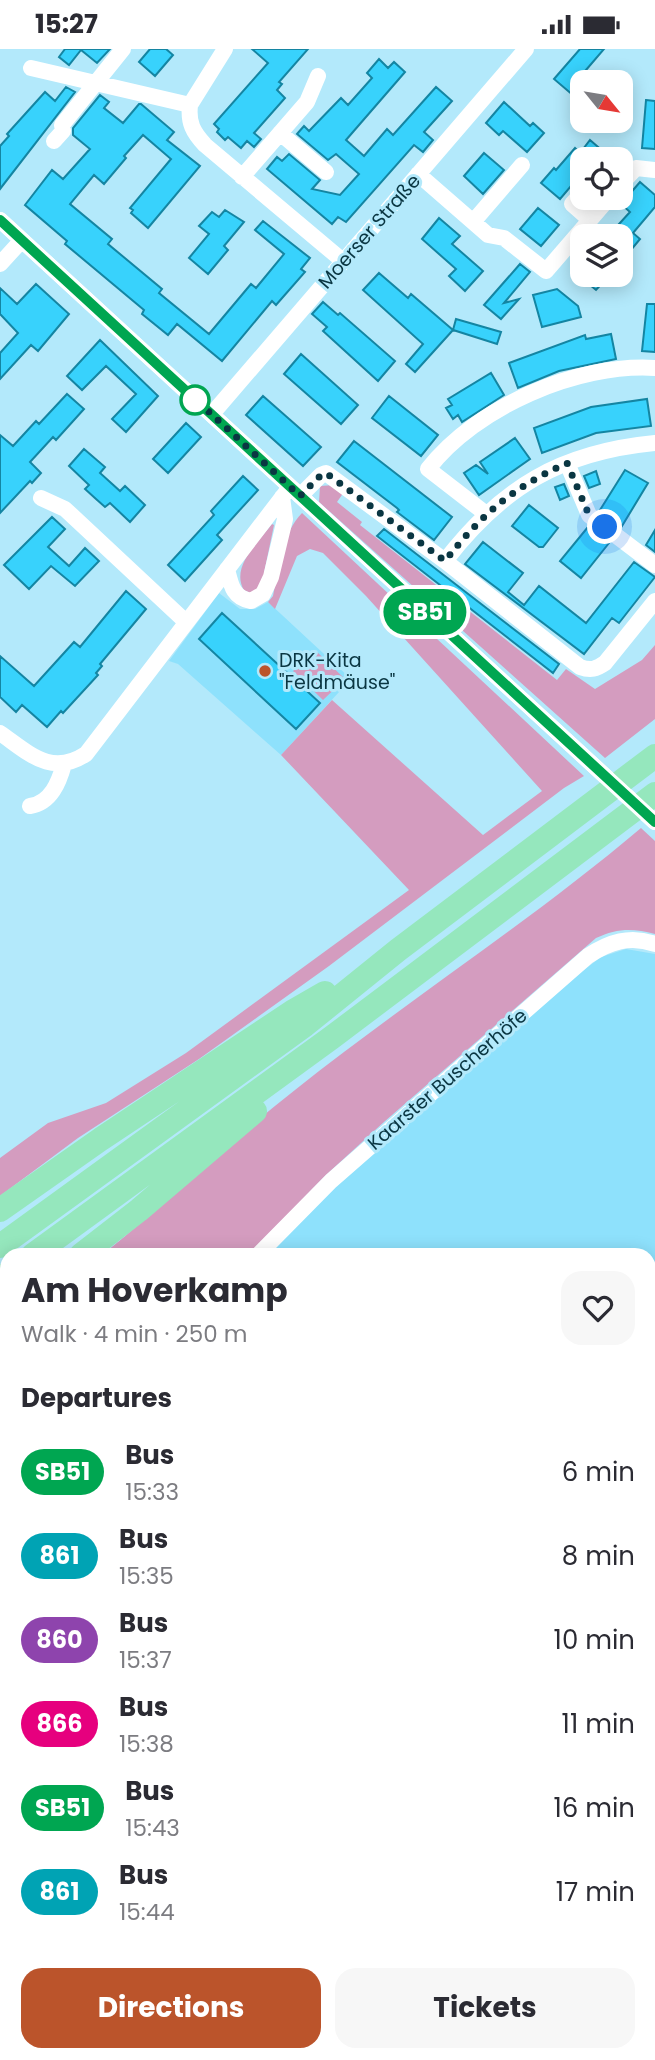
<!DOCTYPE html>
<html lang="en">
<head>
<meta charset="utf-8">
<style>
  body { margin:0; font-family:Poppins,sans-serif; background:#f7f7f7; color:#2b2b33; height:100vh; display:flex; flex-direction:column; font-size:26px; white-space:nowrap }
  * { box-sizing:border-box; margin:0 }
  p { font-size:23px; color:#7c7c81 }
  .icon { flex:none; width:38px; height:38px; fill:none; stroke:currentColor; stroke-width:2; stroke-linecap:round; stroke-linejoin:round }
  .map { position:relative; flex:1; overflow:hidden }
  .details { position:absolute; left:0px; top:1199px; width:656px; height:814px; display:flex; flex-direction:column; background:#fff; border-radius:21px 21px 0 0; box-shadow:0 4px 18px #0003 }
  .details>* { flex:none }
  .badge { padding:0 14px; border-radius:23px; font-size:24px; line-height:46px }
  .needle { width:46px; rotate:120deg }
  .controls { position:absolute; left:570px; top:21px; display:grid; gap:14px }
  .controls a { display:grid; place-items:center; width:63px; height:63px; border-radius:14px; background:#fff; box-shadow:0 4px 18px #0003; font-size:35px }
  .you { position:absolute; width:35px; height:35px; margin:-18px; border:5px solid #fff; border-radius:50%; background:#1a73e8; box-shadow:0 0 0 10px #1a73e833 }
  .map>.badge { position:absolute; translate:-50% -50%; box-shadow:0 0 0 4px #fff }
  h2 { padding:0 21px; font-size:26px; line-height:63px }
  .round { display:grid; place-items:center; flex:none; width:74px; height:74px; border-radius:21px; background:#f7f7f7 }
  .summary { display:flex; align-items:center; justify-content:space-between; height:119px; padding:0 21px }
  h1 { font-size:33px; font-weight:700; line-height:52px }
  .cta { display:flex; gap:14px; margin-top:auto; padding:14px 21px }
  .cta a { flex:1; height:80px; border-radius:21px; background:#bb542b; color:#fff; font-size:28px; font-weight:700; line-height:80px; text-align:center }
  .cta a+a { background:#f7f7f7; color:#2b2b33 }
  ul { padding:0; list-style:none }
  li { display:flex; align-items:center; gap:21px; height:84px; padding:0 21px }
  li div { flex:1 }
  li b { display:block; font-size:26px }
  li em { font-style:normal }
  li .badge { min-width:77px; font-weight:700; text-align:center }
  .status { display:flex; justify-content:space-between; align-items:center; height:49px; padding:0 35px; background:#fff; direction:ltr }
  .status svg { height:19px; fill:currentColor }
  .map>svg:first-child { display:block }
</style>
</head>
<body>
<div class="status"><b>15:27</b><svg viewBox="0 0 49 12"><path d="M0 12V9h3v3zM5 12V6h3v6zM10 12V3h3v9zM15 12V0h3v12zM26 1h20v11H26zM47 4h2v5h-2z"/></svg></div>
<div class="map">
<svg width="655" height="2011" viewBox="0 0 655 2011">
  <rect width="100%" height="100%" fill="#b3e9fb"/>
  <path fill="#8ee1fc" d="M219 544 240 560H255L268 553 351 630 281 706 178 615 169 612Z
    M626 900 655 905V2011H484L486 2006H649V1206H267L334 1138 580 924 601 908Z"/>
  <path fill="#d49cbf" d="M335 436 344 443 337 453 362 473 360 476 557 631 566 620 595 640 642 611 655 596V670L605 709 319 453 320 437Z
    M302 464 584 727 564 739 329 917 199 1010 78 1089 0 1147V1109L48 1074 106 1054 186 1004 409 841 281 706 332 651 483 786 542 742 366 547 323 504 310 500 297 507 275 560 268 553 273 547C279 519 282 484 302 464Z
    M272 475 274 476 264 524 267 525 256 542 250 544 244 541C230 518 259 492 272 475Z
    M315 601 345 630 323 651 293 622Z
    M641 779 655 792V885C633 879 617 879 596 889L384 1073 326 1126 248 1206H102C168 1153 228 1093 295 1041 408 951 530 873 641 779Z
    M7 1277V1713L0 1714V1282Z
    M0 1920 7 1927V2006H43L52 2011H0Z"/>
  <path fill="#8083de" d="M649 1321 655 1322V1593L649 1595Z"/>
  <path fill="#38d2fc" stroke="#1485a2" stroke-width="2" d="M65 0H110L97 14 81 1 69 16 59 8Z
    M150 0H166L173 6 155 27 139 13Z
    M252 0H308L279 33 282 35 277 41 285 49 254 84 261 90 254 98 247 92 241 99 228 88 225 91 217 83 219 80 214 75 268 14Z
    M580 0H604L586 21 592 26 583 33 574 47 554 30Z
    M379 10 388 19 394 13 405 23 346 91 364 107 387 80 393 86 436 38 452 52 424 83 433 91 423 103 414 96 346 173 338 168 332 175 267 120 277 108 282 112 289 105 320 131 312 140 340 146 359 125 336 105 328 111 297 85 304 77 309 82 341 49 348 56 372 29 367 24Z
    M66 38 75 43 0 140V97L9 87 7 85 45 43 55 52Z
    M100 46 109 53 104 59 123 74 139 55H141L174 83 167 91 200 117 148 179 131 164 133 161 130 159 171 110 143 86 124 107 126 109 104 135 94 126 70 155 112 190 108 195 162 240 159 244 209 285 251 235 256 239 284 205 255 181 263 172 310 209 301 220 305 223 283 248 276 256 272 252 222 312 177 275 168 286 142 265 144 261 65 195 67 192 25 156 52 121 63 130 90 100 73 86V79Z
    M646 51 655 52V100L642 99Z
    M504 53 530 77 533 74 544 84 527 103 503 82 499 86 486 74Z
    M590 91 612 110H583V123L560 150 541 134 554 119 556 121 575 99 580 104Z
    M484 104 504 121 483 145 464 127Z
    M640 133 655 146V158L633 184 640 190 621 213V187H608L630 163 621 155Z
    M538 159 559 176 541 197 520 180Z
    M225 161 244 173 224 197 228 201 208 225 189 209 209 185 199 177 212 163 219 168Z
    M439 169 460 187 452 195 483 222 465 242 449 227 456 220 422 190Z
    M520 215 530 223 504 254 519 250 501 270 484 256Z
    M379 224 408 249 411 245 453 281 456 270 501 283 497 295 453 281 415 323 406 315 423 295 363 241Z
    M578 226H610L596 241Z
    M36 235 69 265 38 302 31 296 0 330V304L18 284 0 265V239L17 255Z
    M557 240 578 257 581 268 542 278 533 246Z
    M323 253 338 266 340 264 395 312 378 332 323 282 327 278 312 265Z
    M647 255H655V303L642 302Z
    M611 285 616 310 559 322 518 339 509 314 585 286 586 290Z
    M100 291 158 347 126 383 112 370 136 345 106 317 82 341 67 327Z
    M301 305 358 356 341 375 284 325Z
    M491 324 504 346 462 373 458 366 453 370 446 359 452 356 448 350Z
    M67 345 84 360 56 391 53 388 30 413 41 424 32 434 30 432 0 464V386L13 397 36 372 39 375Z
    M263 347 321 398 303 417 246 366Z
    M389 347 438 386 421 407 372 369Z
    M647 350 651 377 596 384 542 404 534 379 591 358Z
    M186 374 201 388 168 424 153 410Z
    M515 389 530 410 479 446 464 424 476 416 488 425 480 413Z
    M354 392 452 468 434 491 397 463 399 461 397 459 337 413Z
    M84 400 105 418 100 424 120 442 125 437 145 456 130 473 110 454 105 458 96 450 85 440 89 436 69 417Z
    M625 421 648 434 622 477 600 461Z
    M596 422 600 435 589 439 584 427Z
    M243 427 258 441 217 486 222 491 185 532 168 516 214 466 211 462Z
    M564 435 569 447 560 451 555 438Z
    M529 456 558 479 543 498H539L512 477Z
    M52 468 65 480 48 498 69 517 85 499 99 512 75 537 51 517 29 540 4 516Z
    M588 478 609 494 581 529 560 512Z
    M384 480 559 615 553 624 377 487Z
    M655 481V503L646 496Z
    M483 493 523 524 508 543 524 556 539 537 586 574 634 513 655 528 619 574 612 569 584 605 465 515Z
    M126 542 146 560 100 615 102 617 96 624 98 626 63 664 61 662 47 678 22 656 16 663 0 648V607L34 637 74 593 80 598Z
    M222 564 320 654 296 680 199 590Z"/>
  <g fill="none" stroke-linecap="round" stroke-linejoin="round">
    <path stroke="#fff" stroke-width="16" d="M225 0 190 56C188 74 193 83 205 96L343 212
      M31 19 190 56
      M280 84 326 123
      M54 92 63 82 62 76 123 0
      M418 125 488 186 504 189 546 222 609 149
      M242 128 307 53 318 27
      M621 135 636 119 655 121
      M583 143 572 155 590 171
      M0 171 655 773
      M473 173 522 116
      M0 215 22 191
      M212 365 526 0
      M567 414 589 466 655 516
      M300 447 321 426 326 424 445 512 580 618C591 622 596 620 605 614L655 552
      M41 449 65 460 186 573
      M485 464 428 420C476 358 577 314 655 319
      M445 512C502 438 561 403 655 394
      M227 520C231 536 233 549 251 552L263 545 271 528 285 470 282 448
      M0 684C29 704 51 728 86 705L290 438
      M30 757C51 754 59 733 64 715
      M258 1206 331 1132 588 907C609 893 630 886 655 895"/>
    <path stroke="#95e7bd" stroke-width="24" d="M0 1161 101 1090 292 963 325 944
      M0 1197 305 976 398 901 655 707
      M33 1206 331 989 655 745
      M81 1206 139 1161 255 1062
      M0 1230 7 1225
      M0 1265 7 1260"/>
  </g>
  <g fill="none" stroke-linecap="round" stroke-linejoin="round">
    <defs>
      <path id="line" d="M0 171 655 773"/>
    </defs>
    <use href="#line" stroke="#fff" stroke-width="16"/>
    <use href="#line" stroke="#00a651" stroke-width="10"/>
    <path stroke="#0a3642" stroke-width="7" stroke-dasharray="0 12.6" d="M195 351 193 348 300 447 321 426 326 424 445 512C482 465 512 439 567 414L589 466 605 478"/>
  </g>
  <circle fill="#fff" stroke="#00a651" stroke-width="3.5" cx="195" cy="351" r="14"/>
  <circle fill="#bb542b" stroke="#b3e9fb" stroke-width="2.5" cx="265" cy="622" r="7"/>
  <g text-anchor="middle" stroke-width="6" stroke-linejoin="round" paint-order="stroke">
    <g font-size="19" fill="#0a3642" stroke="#b3e9fb">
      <text transform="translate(369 182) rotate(-49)" y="7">Moerser Straße</text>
      <text transform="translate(447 1030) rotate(-41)" y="7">Kaarster Buscherhöfe</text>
    </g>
    <g font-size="19" fill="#0a3642" stroke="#b3e9fb" text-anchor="start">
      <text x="279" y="618">DRK-Kita<tspan x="279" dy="22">"Feldmäuse"</tspan></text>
    </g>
  </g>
</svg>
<div class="controls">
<a><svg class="needle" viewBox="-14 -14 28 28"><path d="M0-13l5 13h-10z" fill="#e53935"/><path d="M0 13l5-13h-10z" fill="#7c7c81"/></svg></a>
<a><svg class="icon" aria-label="locate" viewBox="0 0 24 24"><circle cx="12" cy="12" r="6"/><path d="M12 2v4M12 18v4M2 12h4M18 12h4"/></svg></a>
<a><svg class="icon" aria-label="layers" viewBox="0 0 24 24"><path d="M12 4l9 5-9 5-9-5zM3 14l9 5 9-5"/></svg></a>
</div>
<div class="you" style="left:605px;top:478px"></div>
<b class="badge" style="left:425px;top:563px;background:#00a651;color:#fff">SB51</b>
<section class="details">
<div class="summary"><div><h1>Am Hoverkamp</h1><p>Walk · 4 min · 250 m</p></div><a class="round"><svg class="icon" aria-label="heart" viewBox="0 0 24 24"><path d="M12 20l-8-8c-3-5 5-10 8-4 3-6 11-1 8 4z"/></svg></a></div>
<h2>Departures</h2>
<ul>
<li><span class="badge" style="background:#00a651;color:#fff">SB51</span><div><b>Bus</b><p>15:33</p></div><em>6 min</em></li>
<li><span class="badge" style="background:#00a3b4;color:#fff">861</span><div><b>Bus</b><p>15:35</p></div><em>8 min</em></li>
<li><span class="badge" style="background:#8e44ad;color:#fff">860</span><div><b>Bus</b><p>15:37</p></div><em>10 min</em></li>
<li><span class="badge" style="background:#e6007e;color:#fff">866</span><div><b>Bus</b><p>15:38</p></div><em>11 min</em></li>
<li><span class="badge" style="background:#00a651;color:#fff">SB51</span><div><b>Bus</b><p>15:43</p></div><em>16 min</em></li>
<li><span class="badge" style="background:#00a3b4;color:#fff">861</span><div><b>Bus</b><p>15:44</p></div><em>17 min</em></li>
</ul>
<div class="cta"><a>Directions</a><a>Tickets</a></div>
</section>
</div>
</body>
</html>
